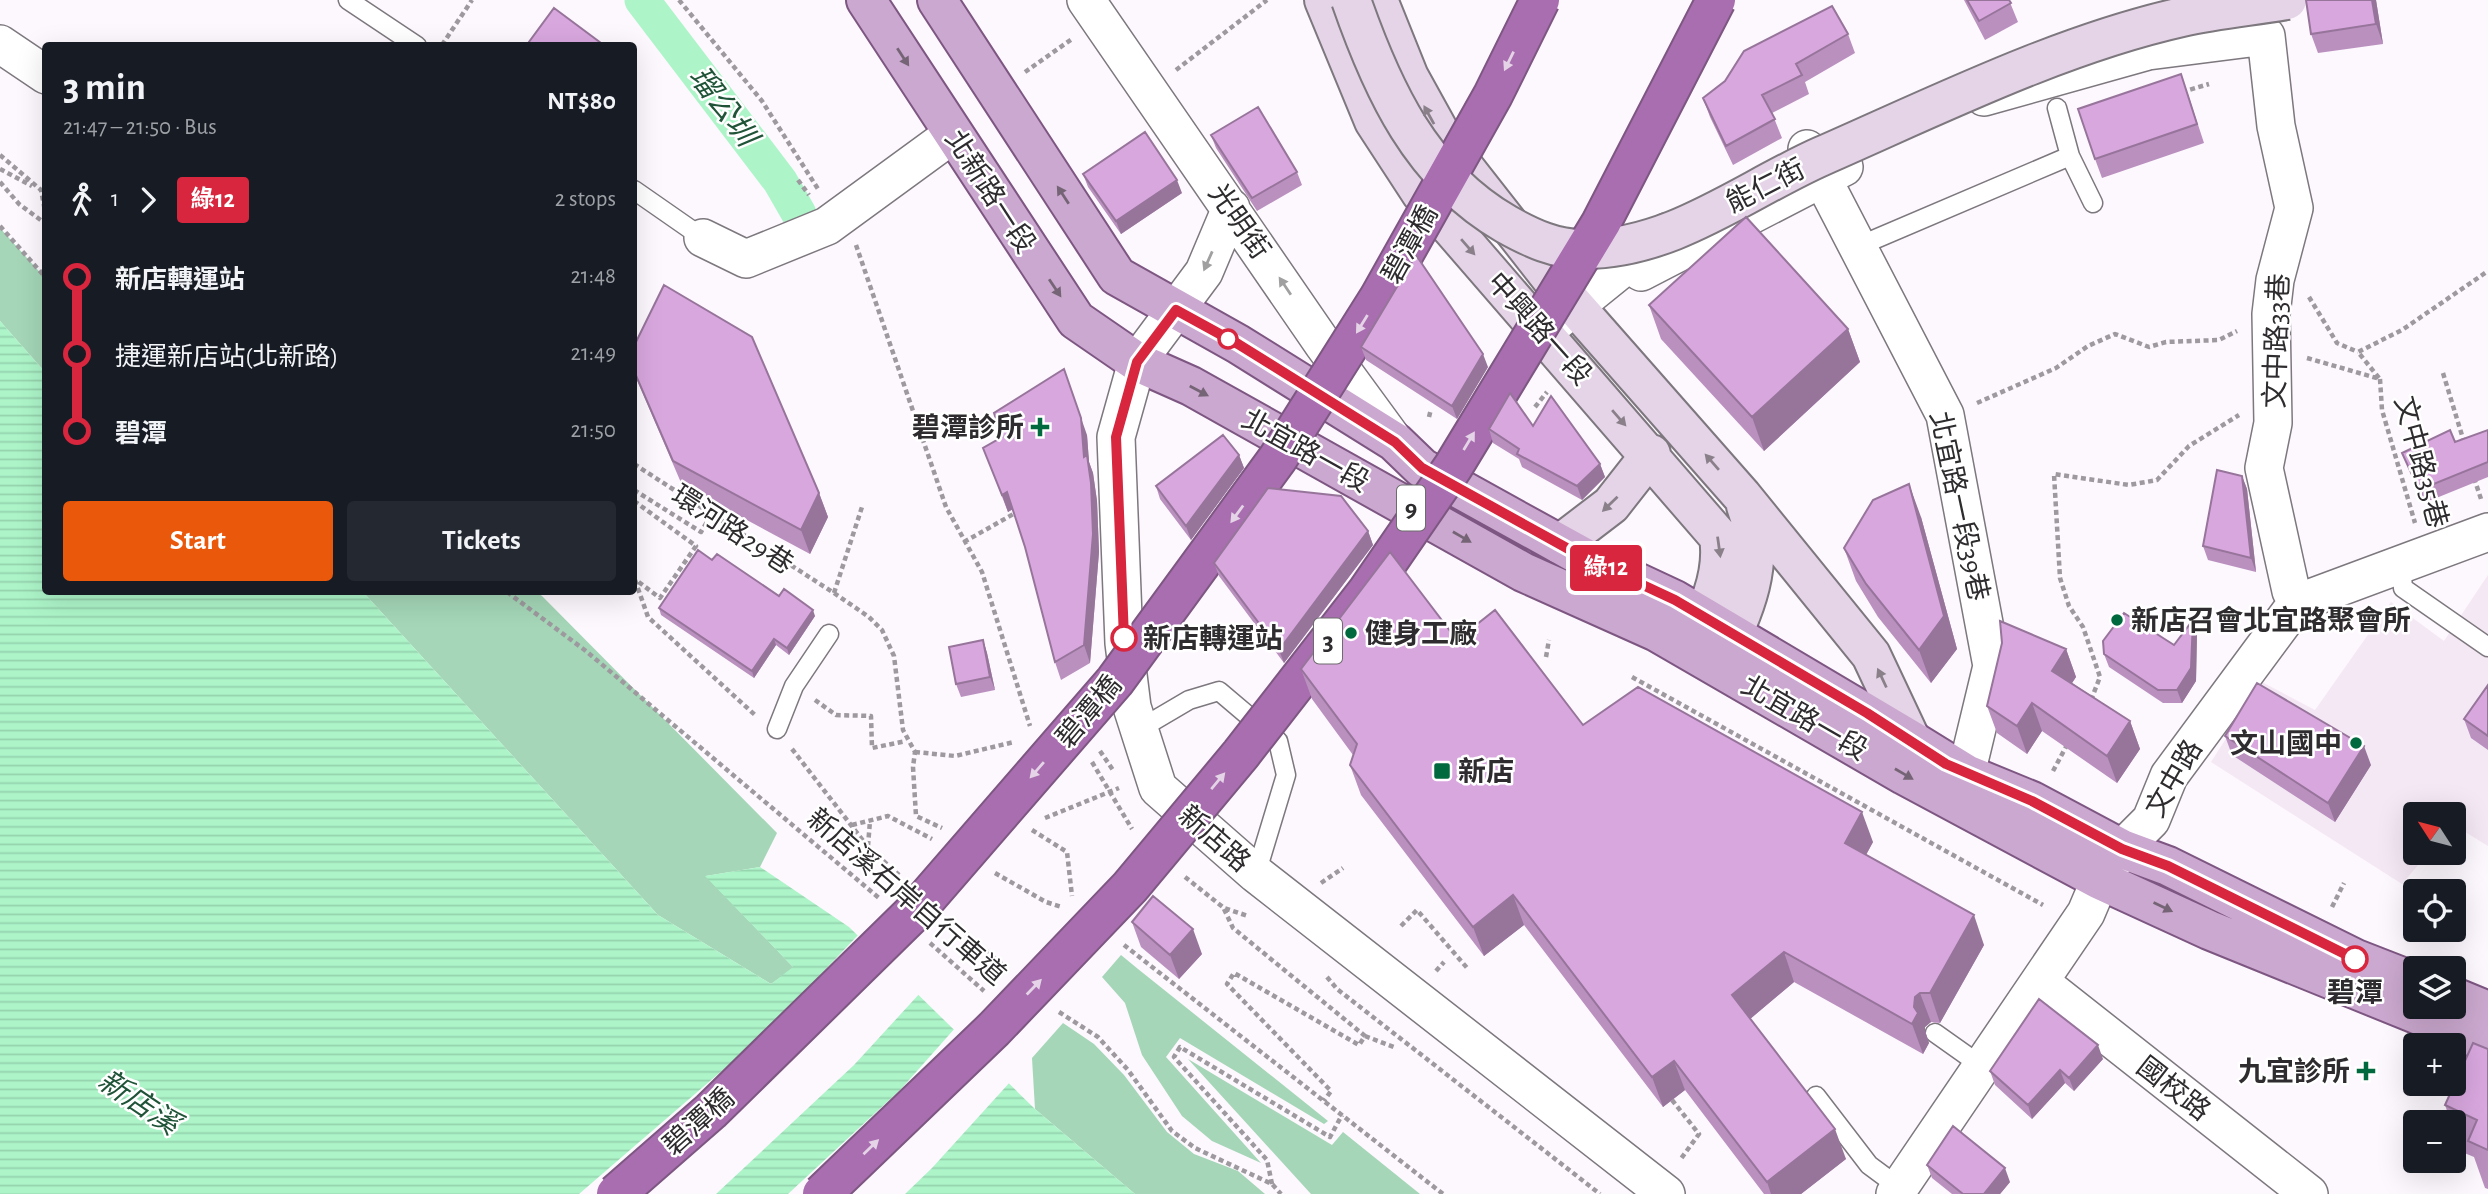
<!DOCTYPE html>
<html lang="en">
<head>
<meta charset="utf-8">
<style>
  body { margin:0; font-family:"Alegreya Sans","Noto Sans TC",sans-serif; background:#242831; color:#f1f3f6; height:100vh; display:flex; flex-direction:column; font-size:26px; white-space:nowrap }
  * { box-sizing:border-box; margin:0 }
  p { font-size:23px; color:#9ea1a6 }
  .icon { flex:none; width:38px; height:38px; fill:none; stroke:currentColor; stroke-width:2; stroke-linecap:round; stroke-linejoin:round }
  .map { position:relative; flex:1; overflow:hidden }
  .details { position:absolute; left:42px; top:42px; width:595px; height:553px; display:flex; flex-direction:column; background:#171b24; border-radius:7px; box-shadow:0 7px 28px #0002 }
  .details>* { flex:none }
  .badge { padding:0 14px; border-radius:5px; font-size:24px; line-height:46px }
  .needle { width:46px; rotate:306deg }
  .fabs { position:absolute; left:2403px; top:802px; display:grid; gap:14px }
  .fabs a { display:grid; place-items:center; width:63px; height:63px; border-radius:7px; background:#171b24; box-shadow:0 7px 28px #0002; font-size:35px }
  .map>.badge { position:absolute; translate:-50% -50%; box-shadow:0 0 0 4px #fff }
  .legs { display:flex; align-items:center; gap:10px; height:77px; padding:0 21px; font-size:23px }
  .legs p { margin-inline-start:auto }
  .overview { display:flex; align-items:center; justify-content:space-between; height:119px; padding:0 21px }
  h1 { font-size:38px; font-weight:600; line-height:52px }
  .primary-button { display:flex; gap:14px; margin-top:auto; padding:14px 21px }
  .primary-button a { flex:1; height:80px; border-radius:7px; background:#ea580c; color:#fff; font-size:28px; font-weight:600; line-height:80px; text-align:center }
  .primary-button a+a { background:#242831; color:#f1f3f6 }
  ul { padding:0 21px; list-style:none }
  li { display:flex; align-items:center; gap:24px; height:77px; font-size:26px }
  li i { display:grid; place-items:center; width:10px; height:100%; margin:0 9px; background:currentColor }
  li i::after { content:''; width:18px; height:18px; margin:-9px; border:5px solid; border-radius:50%; background:#171b24 }
  li p { margin-inline-start:auto }
  li:first-child i { background:linear-gradient(#0000 50%,currentColor 0) }
  li:last-child i { background:linear-gradient(currentColor 50%,#0000 0) }
  .map>svg:first-child { display:block }
</style>
</head>
<body>
<div class="map">
<svg width="2488" height="1194" viewBox="0 0 2488 1194">
  <defs>
    <pattern id="water-rules" width="6" height="5" patternUnits="userSpaceOnUse" patternTransform="scale(1.75)"><rect width="6" height="5" fill="#adf5c9"/><path d="M0 2.5h6" fill="none" stroke="#95d2ad"/></pattern>
  </defs>
  <rect width="100%" height="100%" fill="#fdf7fe"/>
  <path fill="#f4e8f5" d="M2488 575V846L2454 825V814H2415V852H2429L2402 884 2211 762 2262 682 2315 710 2391 602 2444 641Z"/>
  <path fill="#a4d6b7" d="M0 228 45 278V372L0 321Z
    M363 592H536L542 596 777 833 760 867 706 876 794 968 771 984 658 915Z
    M1121 955 1138 969 1328 1121 1324 1124 1180 1038 1166 1057 1261 1163 1212 1141 1182 1116 1142 1055 1125 1003 1102 977Z
    M1063 1023 1094 1044 1124 1075 1167 1132 1194 1154 1238 1171 1265 1194H1135L1035 1109 1032 1058Z
    M1188 1059 1332 1145 1343 1132 1420 1194H1311Z"/>
  <path fill="url(#water-rules)" d="M0 321 45 372 46 592H363L658 915 771 984 793 967 705 876 760 867 849 927 1035 1109 1135 1194H0Z"/>
  <path fill="#fdf7fe" d="M860 933 921 992 854 1065 716 1194H579L761 1037Z
    M956 1027 1011 1081 932 1168 905 1194H788L901 1089Z"/>
  <g fill="none" stroke-linecap="round" stroke-linejoin="round">
    <path stroke="#adf5c9" stroke-width="35" d="M642 0 780 181 799 214"/>
    <defs>
      <path id="lane" d="M348 0 417 46
        M2070 156 2093 203
        M634 190 703 238
        M1859 246 2070 156 2057 108
        M2401 565 2403 588 2488 647
        M777 729 794 686 829 634
        M1138 730 1189 700 1219 691 1278 741 1286 775 1256 874
        M1935 1033 1983 1067
        M1816 1096 1869 1165 1900 1188"/>
      <path id="street" d="M1086 0 1323 344 1394 441
        M0 44 46 75
        M1984 97 2148 51 2266 36 2276 126 2294 208 2275 280 2271 314 2273 423 2264 468 2291 591 2297 603
        M1807 149 1945 415 1992 666 1966 774
        M1231 208 1204 272 1137 362 1116 437 1124 643 1132 707 1158 788 1256 874 1666 1194
        M703 238 746 259 827 226 953 134
        M1641 272 1844 167
        M1552 325 1667 232
        M2040 982 2309 1194
        M1895 1194 2086 913 2100 880 2122 849 2151 820 2169 776 2297 603 2488 532"/>
      <path id="secondary" d="M1324 0 1374 121 1421 193 1719 537C1725 576 1707 612 1689 646
        M1378 0 1409 77 1446 144 1558 287 1742 496 1871 655 1911 740
        M1560 544 1611 505 1651 454
        M1718 665C1743 613 1768 563 1746 506"/>
      <path id="primary" d="M866 0 1076 320 1137 362 1191 386 1523 572 1657 632 1904 775 2100 880 2209 930 2488 1043
        M937 0 1117 276 1238 344 1395 442 1422 468 1583 557 1675 600 1911 740 1966 774 2032 801 2122 849 2168 866 2356 959 2415 982
        M2454 997 2488 1011"/>
    </defs>
    <use href="#lane" stroke="#7d777e" stroke-width="21"/>
    <use href="#street" stroke="#7d777e" stroke-width="40"/>
    <use href="#secondary" stroke="#7d777e" stroke-width="42"/>
    <use href="#primary" stroke="#7d5782" stroke-width="42"/>
    <path stroke="#9d999e" stroke-width="4.5" stroke-dasharray="5 3.5" stroke-linecap="butt" d="M679 0 762 101 818 189
      M442 45 472 0
      M1176 70 1267 0
      M1025 72 1072 39
      M2182 92 2209 84
      M0 155 41 190 46 216
      M0 169 32 186
      M798 180 809 195
      M0 182 19 204 46 224
      M0 226 46 278
      M856 245 946 507 982 572 1030 726
      M44 277 46 254
      M2309 297 2337 343 2358 352
      M2307 358 2380 379
      M2443 373 2464 442
      M2379 378 2358 352 2402 330 2488 271
      M2380 379 2382 410 2415 523
      M1977 403 2056 368 2088 346 2115 334 2149 347 2166 342 2219 340 2237 331
      M1535 407 1547 392
      M1429 417 1431 409
      M634 464 834 593 869 617 882 630 894 656 903 730 915 752 913 767 916 816 942 828
      M2474 478 2481 499
      M634 490 701 532 711 515
      M634 501 696 546 660 598 636 580
      M964 542 1017 512
      M635 580 648 617 755 715
      M507 592 586 651 879 898
      M834 593 862 507
      M1546 657 1549 640
      M1632 677 2043 905
      M815 700 836 715 871 716 872 748 906 741
      M2091 700 2100 677 2083 627 2069 606 2060 578 2054 474 2129 485 2157 480 2189 446 2239 415
      M792 749 868 847 899 875
      M1100 751 1113 770
      M915 752 955 756 1014 742
      M1092 762 1132 829
      M2053 771 2067 745
      M1045 818 1119 788
      M852 825 888 816 932 839
      M1032 830 1067 852 1072 896
      M868 846 870 821
      M995 873 1046 902 1062 907
      M1185 877 1224 908 1248 916
      M1321 883 1343 868
      M2332 907 2344 883
      M1224 909 1233 928 1365 1036 1359 1045 1234 973 1227 984 1331 1091 1324 1101
      M953 922 1005 967
      M1401 926 1417 910 1468 969
      M930 943 984 991
      M1124 945 1443 1194
      M1436 971 1444 962
      M1327 977 1337 989 1600 1194
      M1059 1012 1098 1037 1128 1070 1172 1131 1195 1148 1272 1184 1281 1194
      M1365 1036 1394 1047
      M1672 1100 1699 1134 1680 1160
      M1272 1184 1267 1160 1174 1057 1180 1047 1330 1137 1342 1115"/>
    <use href="#lane" stroke="#fff" stroke-width="18"/>
    <use href="#street" stroke="#fff" stroke-width="37"/>
    <use href="#secondary" stroke="#e5d4e7" stroke-width="38"/>
    <use href="#primary" stroke="#cba8cf" stroke-width="38"/>
    <defs>
      <path id="secondary-bridge" d="M1351 0C1382 89 1421 175 1506 224 1531 238 1556 250 1585 249 1673 249 1745 190 1822 156 1936 106 2061 44 2182 17 2216 9 2252 6 2287 0"/>
      <path id="highway-bridge" d="M616 1194 711 1111 918 908 1115 681 1278 458 1379 298 1493 95 1540 0
        M822 1194 994 1029 1130 887 1241 754 1367 592 1453 467 1601 223 1716 0"/>
    </defs>
    <use href="#secondary-bridge" stroke="#7d777e" stroke-width="42" stroke-linecap="butt"/>
    <use href="#highway-bridge" stroke="#7d5782" stroke-width="42" stroke-linecap="butt"/>
    <use href="#secondary-bridge" stroke="#e5d4e7" stroke-width="38"/>
    <use href="#highway-bridge" stroke="#a86eaf" stroke-width="38"/>
  </g>
  <path fill="#ba90bf" d="M1964 0H2009L2018 22 1985 40Z
    M2306 0H2376L2383 44 2318 53 2311 34Z
    M1848 34 1855 53 1805 82 1809 94 1772 113 1782 138 1733 165 1710 117 1703 98Z
    M2188 94 2204 143 2102 178 2095 159Z
    M1211 135 1297 172 1302 185 1257 211 1216 148Z
    M1083 174 1182 193 1121 234 1088 187Z
    M1649 305 1848 329 1860 362 1764 451 1661 339Z
    M634 346 819 493 828 517 810 554 682 485 634 373Z
    M1361 347 1488 367 1457 419 1366 360Z
    M1533 426 1600 464 1605 477 1582 500 1522 467 1519 459 1493 443 1489 429Z
    M2488 430V477L2424 503 2402 453 2455 442Z
    M1087 435 1089 462 1093 473 1097 501 1099 552 1090 663 1061 680 1055 662 1025 547 1013 509 1008 512 983 448Z
    M1239 455 1244 468 1191 540 1160 499 1156 486Z
    M2242 476 2247 489 2256 572 2208 560 2203 546Z
    M1921 517 1957 649 1931 683 1878 617 1856 581 1844 548Z
    M1368 531 1373 545 1284 663 1219 576 1214 563Z
    M712 560 815 616 789 655 776 645 754 678 661 615 659 608Z
    M2193 620 2197 633 2196 681 2182 703H2163L2109 667 2104 654 2174 645Z
    M983 640 987 653 995 690 961 697 956 684Z
    M1457 640 1583 725 1873 842 1866 855 1984 945 1940 1023 1931 1022 1925 1027V1031L1929 1043 1923 1054 1794 982 1750 1019 1846 1159 1801 1194H1764L1685 1090 1663 1107 1524 925 1484 956 1361 795 1350 765 1353 755 1312 699 1301 669Z
    M2066 649 2076 677 2072 683 2130 721 2140 749 2117 783 2042 731 2027 754 1997 733 1987 706Z
    M2488 685V750L2471 738 2464 719Z
    M2225 736 2371 765 2335 822 2232 755Z
    M1132 922 1202 954 1179 979 1141 947Z
    M2488 1049V1189L2485 1188 2474 1157 2462 1152 2454 1129V1122H2451L2445 1105Z
    M2103 1059 2074 1091 2065 1083 2032 1119 1995 1085 1990 1071Z
    M1927 1165 2010 1182 2000 1194H1952L1932 1178Z"/>
  <path fill="#97759b" d="M2372 0H2376L2383 44 2376 24Z
    M1177 180 1182 193 1121 234 1116 221Z
    M1848 329 1860 362 1764 451 1752 417Z
    M1483 354 1488 367 1457 419 1452 406Z
    M1064 369 1087 435 1089 462 1093 473 1097 501 1099 552 1090 663 1084 645Z
    M1239 455 1244 468 1191 540 1186 526Z
    M1600 464 1605 477 1582 500 1577 486Z
    M2242 476 2247 489 2256 572 2251 558Z
    M1909 484 1921 517 1957 649 1931 683 1919 650Z
    M1007 492 1013 509 1008 512 1002 495Z
    M819 493 828 517 810 554 801 530Z
    M1368 531 1373 545 1284 663 1279 650Z
    M813 610 815 616 789 655 787 648Z
    M2193 620 2197 633 2196 681 2182 703 2177 690Z
    M774 639 776 645 754 678 752 671Z
    M983 640 987 653 995 690 990 677Z
    M2066 649 2076 677 2062 698 2052 671Z
    M2032 703 2042 731 2027 754 2017 726Z
    M2130 721 2140 749 2117 783 2107 756Z
    M2364 746 2371 765 2335 822 2328 803Z
    M1862 812 1873 842 1856 873 1845 843Z
    M1513 895 1524 925 1484 956 1473 927Z
    M1974 915 1984 945 1940 1023 1930 993Z
    M1193 929 1202 954 1179 979 1170 955Z
    M1784 952 1794 982 1743 1025 1732 995Z
    M1920 993 1931 1022 1925 1027V1031L1929 1043 1923 1054 1912 1024 1915 997Z
    M2098 1045 2103 1059 2074 1091 2069 1078Z
    M1674 1061 1685 1090 1663 1107 1652 1077Z
    M2060 1070 2065 1083 2032 1119 2028 1105Z
    M1835 1129 1846 1159 1801 1194H1771L1767 1182Z
    M2005 1168 2010 1182 2000 1194H1984Z"/>
  <path fill="#d8a7de" stroke="#97759b" stroke-width="2" d="M1967 0H2009L2011 3 1979 21Z
    M2306 0H2372L2376 24 2311 34Z
    M1832 6 1848 34 1796 64 1802 75 1762 95 1775 119 1726 146 1703 98 1725 81 1744 51Z
    M554 8 605 46H526Z
    M2181 74 2197 124 2095 159 2078 109Z
    M1258 107 1297 172 1252 198 1211 135Z
    M1145 132 1177 180 1116 221 1083 174Z
    M1746 217 1848 329 1752 417 1649 305Z
    M1416 255 1483 354 1452 406 1361 347Z
    M664 285 752 337 819 493 801 530 673 461 634 371V346Z
    M1064 369 1081 418 1084 457 1087 455 1091 483 1093 534 1084 645 1055 662 1025 547 1007 492 1002 495 983 448 1002 437 994 413Z
    M1510 393 1533 426 1551 396 1600 464 1577 486 1517 454 1519 449 1489 429Z
    M2450 430 2455 442 2488 430V462L2419 490 2402 453Z
    M1223 435 1239 455 1186 526 1156 486Z
    M2217 470 2242 476 2251 558 2203 546Z
    M1909 484 1944 616 1919 650 1866 584 1844 548 1873 500Z
    M1268 488 1341 496 1368 531 1279 650 1214 563Z
    M698 550 712 560 717 554 779 596 784 589 813 610 787 648 774 639 752 671 659 608Z
    M1390 552 1457 640 1495 610 1583 725 1638 687 1862 812 1845 843 1974 915 1930 993H1920L1915 997 1914 1007 1918 1013 1912 1024 1784 952 1732 995 1835 1129 1767 1182 1674 1061 1652 1077 1513 895 1473 927 1350 765 1357 744 1301 669Z
    M2124 613 2174 645 2193 620 2191 668 2177 690H2158L2104 654 2103 641Z
    M2000 621 2066 649 2052 671 2130 721 2107 756 2032 703 2017 726 1987 706 2002 643Z
    M983 640 990 677 956 684 949 647Z
    M2257 683 2364 746 2328 803 2225 736Z
    M2488 685V736L2464 719Z
    M1153 896 1193 929 1170 955 1132 922Z
    M2039 999 2098 1045 2069 1078 2060 1070 2028 1105 1990 1071Z
    M2473 1043 2488 1049V1150L2468 1141 2477 1120 2445 1105Z
    M1953 1126 2005 1168 1984 1194H1963L1927 1165Z"/>
  <defs><path id="oneway-solid" d="M-6-.8H1V-3.2L6.5 0L1 3.2V.8H-6Z" transform="scale(1.75)"/></defs>
  <g fill="#756476">
    <use href="#oneway-solid" transform="translate(903 57) rotate(57)"/>
    <use href="#oneway-solid" transform="translate(1063 195) rotate(-123)"/>
    <use href="#oneway-solid" transform="translate(1055 288) rotate(56)"/>
    <use href="#oneway-solid" transform="translate(1199 391) rotate(28)"/>
    <use href="#oneway-solid" transform="translate(1462 537) rotate(30)"/>
    <use href="#oneway-solid" transform="translate(1904 774) rotate(30)"/>
    <use href="#oneway-solid" transform="translate(2163 907) rotate(26)"/>
  </g>
  <g fill="#e5d4e7">
    <use href="#oneway-solid" transform="translate(1509 61) rotate(116)"/>
    <use href="#oneway-solid" transform="translate(1362 324) rotate(122)"/>
    <use href="#oneway-solid" transform="translate(1469 441) rotate(-59)"/>
    <use href="#oneway-solid" transform="translate(1237 514) rotate(126)"/>
    <use href="#oneway-solid" transform="translate(1037 770) rotate(131)"/>
    <use href="#oneway-solid" transform="translate(1218 781) rotate(-50)"/>
    <use href="#oneway-solid" transform="translate(1034 987) rotate(-46)"/>
    <use href="#oneway-solid" transform="translate(871 1147) rotate(-44)"/>
  </g>
  <g fill="#8a808a">
    <use href="#oneway-solid" transform="translate(1429 115) rotate(-119)"/>
    <use href="#oneway-solid" transform="translate(1468 247) rotate(49)"/>
    <use href="#oneway-solid" transform="translate(1619 418) rotate(49)"/>
    <use href="#oneway-solid" transform="translate(1712 462) rotate(-131)"/>
    <use href="#oneway-solid" transform="translate(1610 504) rotate(136)"/>
    <use href="#oneway-solid" transform="translate(1719 547) rotate(82)"/>
    <use href="#oneway-solid" transform="translate(1882 678) rotate(-115)"/>
  </g>
  <g fill="#a1a0a1">
    <use href="#oneway-solid" transform="translate(1208 261) rotate(114)"/>
    <use href="#oneway-solid" transform="translate(1285 286) rotate(-124)"/>
  </g>
  <g fill="none" stroke-linecap="round" stroke-linejoin="round">
    <defs>
      <path id="line-1" d="M1124 638 1116 437 1137 362 1176 310 1238 344 1395 442 1422 468 1583 557 1675 600 1867 713 1946 764 2032 801 2122 849 2168 866 2355 959"/>
    </defs>
    <use href="#line-1" stroke="#fff" stroke-width="16"/>
    <use href="#line-1" stroke="#d7263d" stroke-width="10"/>
  </g>
  <g fill="#fff" stroke="#d7263d" stroke-width="3.5">
    <circle cx="1228" cy="339" r="9"/>
    <circle cx="1124" cy="638" r="12"/>
    <circle cx="2355" cy="959" r="12"/>
  </g>
  <g fill="#00693e" stroke="#fff" stroke-width="2.5">
    <path d="M1036.5 416.5h7v7h7v7h-7v7h-7v-7h-7v-7h7z"/>
    <circle cx="2117" cy="620" r="7"/>
    <circle cx="1351" cy="633" r="7"/>
    <circle cx="2356" cy="743" r="7"/>
    <rect x="1433" y="762" width="18" height="18" rx="3.5"/>
    <path d="M2362.5 1060.5h7v7h7v7h-7v7h-7v-7h-7v-7h7z"/>
  </g>
  <g text-anchor="middle" stroke-width="5" stroke-linejoin="round" paint-order="stroke">
    <g fill="#fff" stroke="#6d6b6d" stroke-width="2">
      <rect x="1397" y="485.5" width="28" height="45" rx="5"/>
      <rect x="1314" y="618.5" width="28" height="45" rx="5"/>
    </g>
    <g font-size="26" font-weight="bold" fill="#2e2c2e">
      <text x="1411" y="517">9</text>
      <text x="1328" y="650">3</text>
    </g>
    <g font-size="28" fill="#2e2c2e" stroke="#fff">
      <text transform="translate(1765 185) rotate(-27)" y="10">能仁街</text>
      <text transform="translate(991 191) rotate(57)" y="10">北新路一段</text>
      <text transform="translate(1240 221) rotate(55)" y="10">光明街</text>
      <text transform="translate(1409 244) rotate(-61)" y="10">碧潭橋</text>
      <text transform="translate(1540 328) rotate(48)" y="10">中興路一段</text>
      <text transform="translate(2276 341) rotate(-88)" y="10">文中路33巷</text>
      <text transform="translate(1306 450) rotate(29)" y="10">北宜路一段</text>
      <text transform="translate(2422 462) rotate(75)" y="10">文中路35巷</text>
      <text transform="translate(1960 506) rotate(78)" y="10">北宜路一段39巷</text>
      <text transform="translate(733 529) rotate(33)" y="10">環河路29巷</text>
      <text transform="translate(1088 711) rotate(-50)" y="10">碧潭橋</text>
      <text transform="translate(1805 717) rotate(30)" y="10">北宜路一段</text>
      <text transform="translate(2173 778) rotate(-60)" y="10">文中路</text>
      <text transform="translate(1215 838) rotate(41)" y="10">新店路</text>
      <text transform="translate(907 896) rotate(41)" y="10">新店溪右岸自行車道</text>
      <text transform="translate(2174 1088) rotate(38)" y="10">國校路</text>
      <text transform="translate(698 1121) rotate(-42)" y="10">碧潭橋</text>
    </g>
    <g font-size="28" font-weight="bold" fill="#2e2c2e" stroke="#fff" text-anchor="end">
      <text x="1024" y="437">碧潭診所</text>
      <text x="2131" y="630" text-anchor="start">新店召會北宜路聚會所</text>
      <text x="1365" y="643" text-anchor="start">健身工廠</text>
      <text x="2342" y="753">文山國中</text>
      <text x="1458" y="781" text-anchor="start">新店</text>
      <text x="2350" y="1081">九宜診所</text>
    </g>
    <g font-size="28" font-weight="bold" fill="#2e2c2e" stroke="#fff" text-anchor="start">
      <text x="1143" y="648">新店轉運站</text>
      <text x="2355" y="1002" text-anchor="middle">碧潭</text>
    </g>
    <g font-size="30" font-style="italic" fill="#205438" stroke="#fff">
      <text transform="translate(723 106) rotate(53)" y="10">瑠公圳</text>
      <text transform="translate(139 1102) rotate(34)" y="10">新店溪</text>
    </g>
  </g>
</svg>
<div class="fabs">
<a><svg class="needle" viewBox="-14 -14 28 28"><path d="M0-13l5 13h-10z" fill="#e53935"/><path d="M0 13l5-13h-10z" fill="#9ea1a6"/></svg></a>
<a><svg class="icon" aria-label="locate" viewBox="0 0 24 24"><circle cx="12" cy="12" r="6"/><path d="M12 2v4M12 18v4M2 12h4M18 12h4"/></svg></a>
<a><svg class="icon" aria-label="layers" viewBox="0 0 24 24"><path d="M12 4l9 5-9 5-9-5zM3 14l9 5 9-5"/></svg></a>
<a>+</a>
<a>−</a>
</div>
<b class="badge" style="left:1606px;top:568px;background:#d7263d;color:#fff">綠12</b>
<section class="details">
<div class="overview"><div><h1>3 min</h1><p>21:47 – 21:50 · Bus</p></div><b>NT$80</b></div>
<div class="legs"><svg class="icon" aria-label="walk" viewBox="0 0 24 24"><circle cx="13" cy="4" r="2"/><path d="M13 8l-2 6 4 7M11 14l-3 7M7 12l3-4h3l4 4"/></svg>1<svg class="icon" aria-label="forward" viewBox="0 0 24 24"><path d="M9 5l7 7-7 7"/></svg><b class="badge" style="background:#d7263d;color:#fff">綠12</b><p>2 stops</p></div>
<ul>
<li><i style="color:#d7263d"></i><b>新店轉運站</b><p>21:48</p></li>
<li><i style="color:#d7263d"></i><span>捷運新店站(北新路)</span><p>21:49</p></li>
<li><i style="color:#d7263d"></i><b>碧潭</b><p>21:50</p></li>
</ul>
<div class="primary-button"><a>Start</a><a>Tickets</a></div>
</section>
</div>
</body>
</html>
